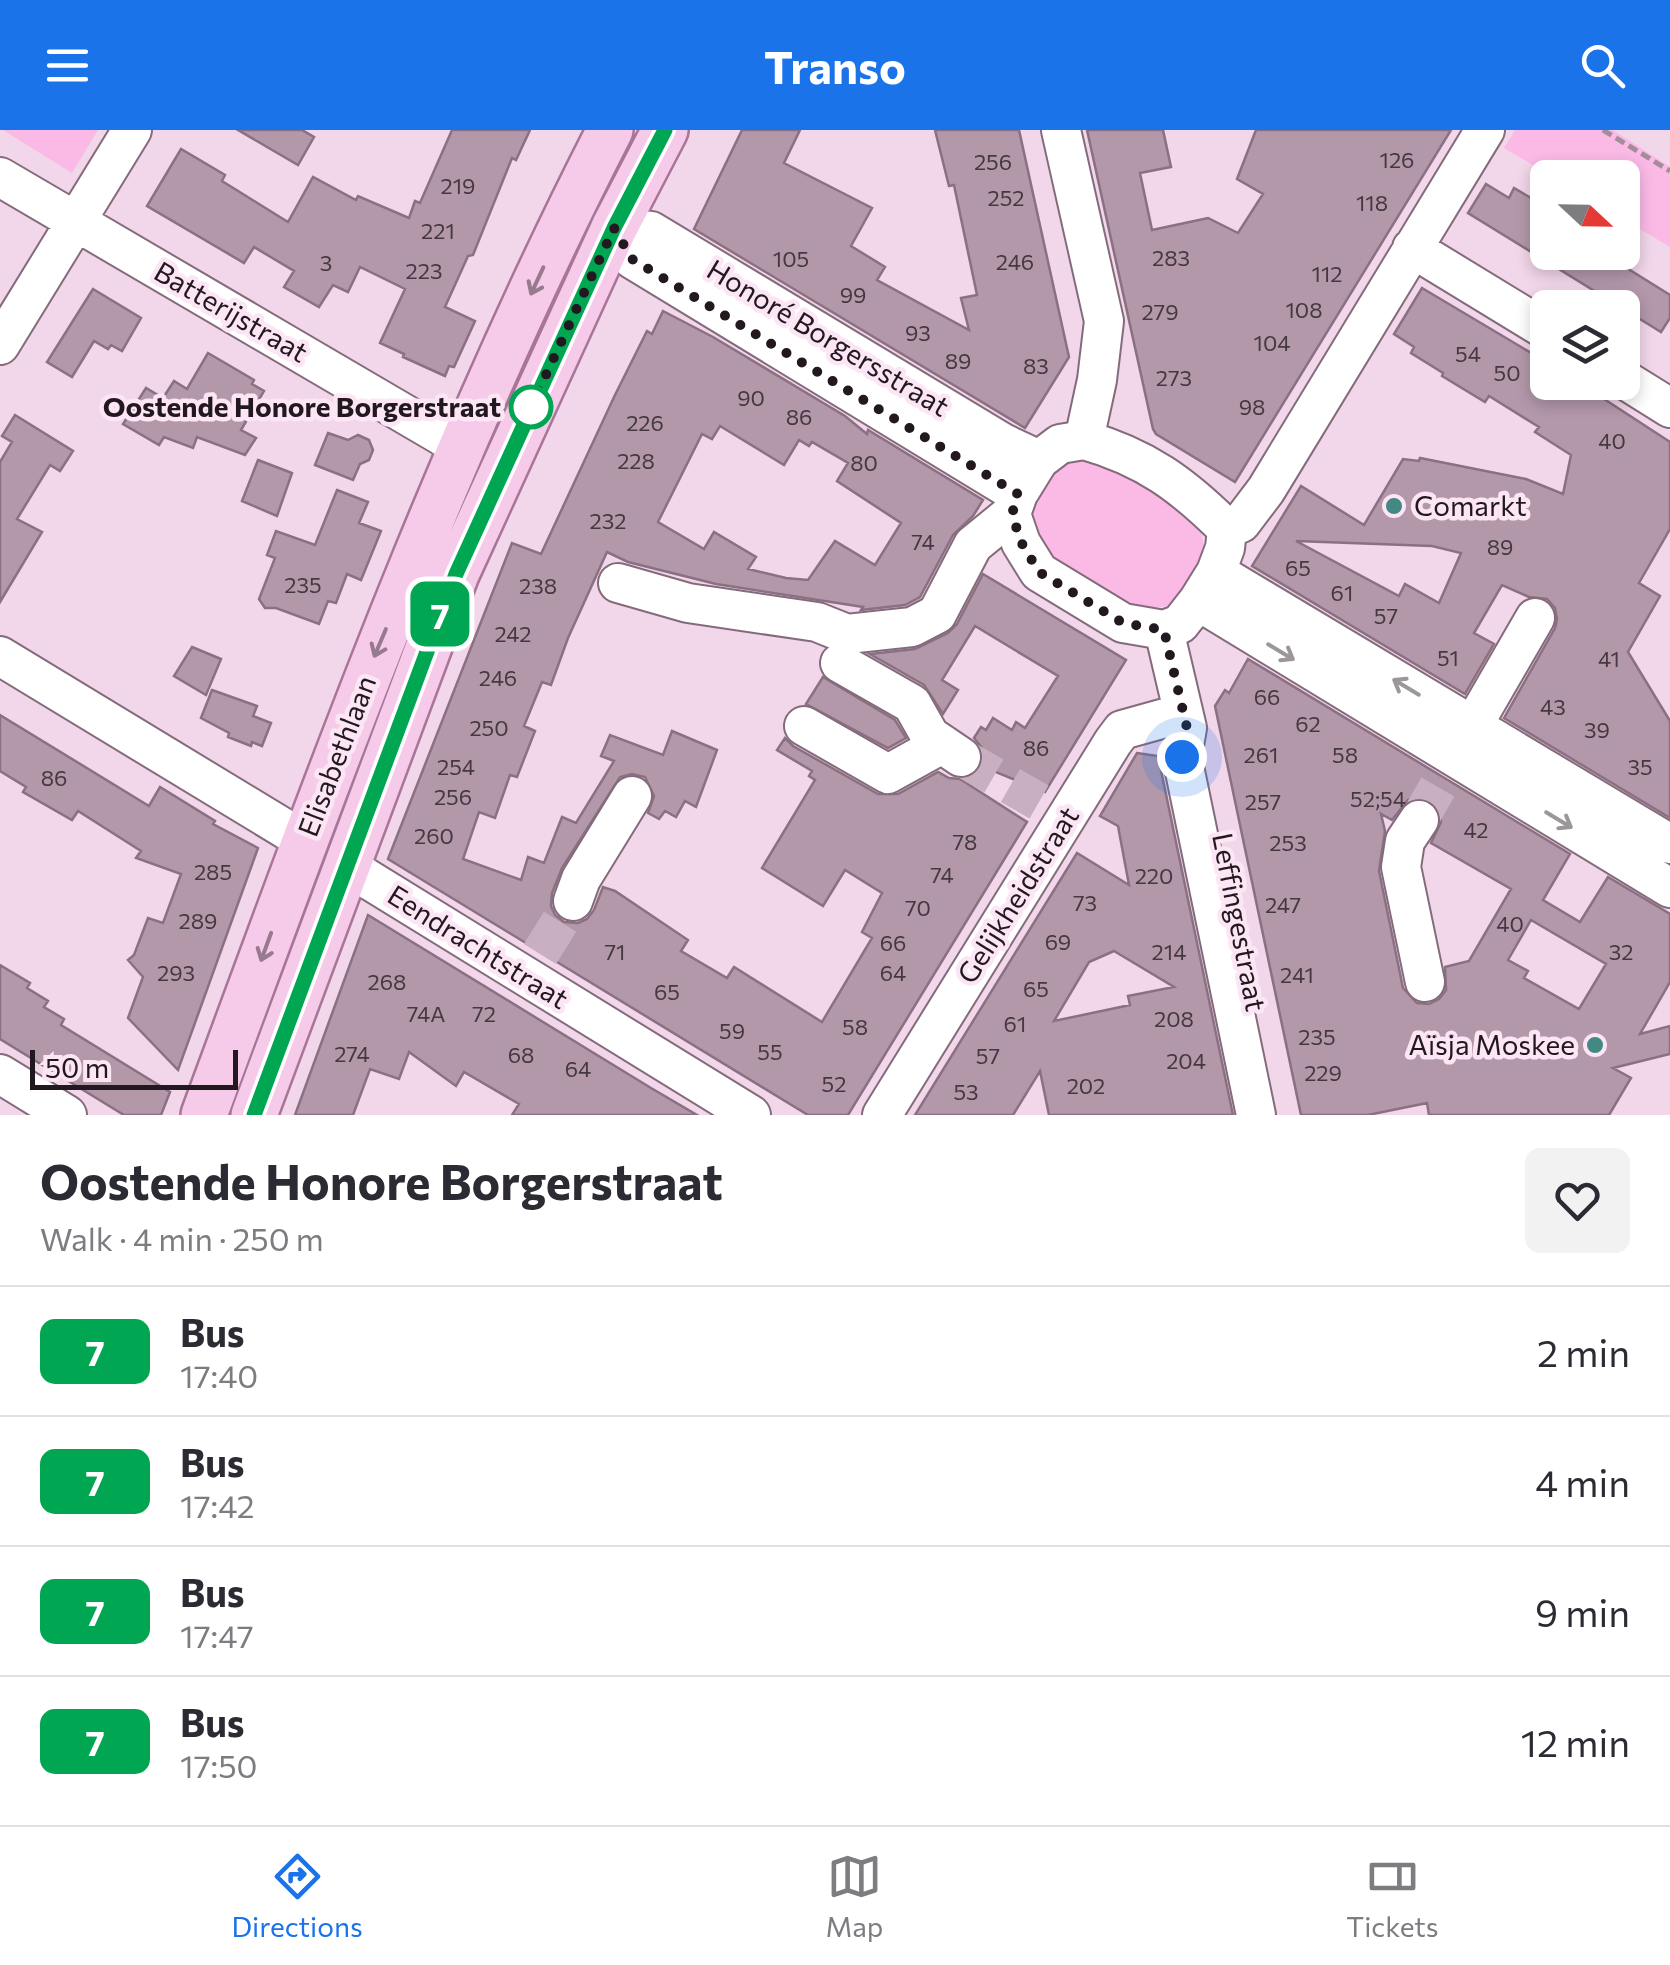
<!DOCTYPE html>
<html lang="en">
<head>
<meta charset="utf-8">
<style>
  body { margin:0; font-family:Commissioner,sans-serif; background:#f2f2f3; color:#2b2b33; height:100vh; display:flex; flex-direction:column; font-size:38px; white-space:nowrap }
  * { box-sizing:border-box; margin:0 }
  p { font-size:32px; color:#7c7c81 }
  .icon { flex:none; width:55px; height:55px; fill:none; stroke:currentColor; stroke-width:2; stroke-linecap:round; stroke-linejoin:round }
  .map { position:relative; height:985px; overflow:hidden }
  .panel { display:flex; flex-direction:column; background:#fff; flex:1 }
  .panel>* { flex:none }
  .badge { padding:0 20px; border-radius:15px; font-size:35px; line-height:65px }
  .needle { width:65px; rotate:112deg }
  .buttons { position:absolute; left:1530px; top:30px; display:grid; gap:20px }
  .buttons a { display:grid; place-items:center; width:110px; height:110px; border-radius:15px; background:#fff; box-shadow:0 5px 15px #0003; font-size:50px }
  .scale { position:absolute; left:30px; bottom:25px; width:208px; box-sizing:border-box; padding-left:10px; border:5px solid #22181f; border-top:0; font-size:28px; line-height:35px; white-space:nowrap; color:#22181f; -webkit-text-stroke:8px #fce5f4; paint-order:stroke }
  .you { position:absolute; width:50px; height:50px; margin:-25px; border:8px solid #fff; border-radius:50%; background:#1a73e8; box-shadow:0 0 0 15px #1a73e833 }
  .map>.badge { position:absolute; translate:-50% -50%; box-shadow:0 0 0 5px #fff }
  .round { display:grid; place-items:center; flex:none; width:105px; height:105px; border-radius:15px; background:#f2f2f3 }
  .head { display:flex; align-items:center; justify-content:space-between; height:170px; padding:0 40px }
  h1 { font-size:48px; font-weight:700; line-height:75px }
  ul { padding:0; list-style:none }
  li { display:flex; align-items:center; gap:30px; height:130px; padding:0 40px; border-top:2px solid #e1e1e2 }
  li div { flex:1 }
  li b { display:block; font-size:38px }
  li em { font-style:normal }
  li .badge { min-width:110px; font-weight:700; text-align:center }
  header { display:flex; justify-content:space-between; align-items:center; height:130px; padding:0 40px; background:#1a73e8; color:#fff; font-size:45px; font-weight:700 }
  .menu { display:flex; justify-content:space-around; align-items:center; height:140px; border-top:2px solid #e1e1e2; background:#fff; font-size:28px; color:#7c7c81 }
  .menu a { display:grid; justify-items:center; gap:5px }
  .menu .on { color:#1a73e8 }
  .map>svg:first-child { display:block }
</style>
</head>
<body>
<header><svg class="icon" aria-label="menu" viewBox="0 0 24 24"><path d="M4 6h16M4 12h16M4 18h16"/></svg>Transo<svg class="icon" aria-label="search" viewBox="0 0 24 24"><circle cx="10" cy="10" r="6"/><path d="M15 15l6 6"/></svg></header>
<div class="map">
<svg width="1670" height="985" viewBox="0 0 1670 985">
  <rect width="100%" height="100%" fill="#f2d6e9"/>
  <path fill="#fbb9e6" d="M3 0H98L72 43Z
    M1515 0H1613L1670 37V117L1623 89 1622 48 1553 47 1504 18Z
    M1087 329 1137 340 1200 398 1206 424 1179 472C1133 489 1102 470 1066 440 1059 434 1048 428 1043 420 1029 396 1027 360 1050 341 1061 333 1074 331 1087 329Z"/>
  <path fill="#b398aa" stroke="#8a7082" stroke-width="2.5" fill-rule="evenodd" d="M238 0H302L314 7 298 35Z
    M452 0H530L516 30 512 28 473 125 468 126 445 177 475 191 454 237 449 236 445 246 403 227 404 224 380 213 405 159 360 137 348 162 333 155 319 177 284 157 294 141 254 117 244 133 147 76 181 19 225 45 222 51 288 92 313 47 356 70 358 66 409 88 415 71 420 73Z
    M742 0H800L784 33 872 78 851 116 885 137 877 150 969 200 961 168 977 165 954 55 949 56 935 0H1019L1069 227 1025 298 694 99Z
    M1087 0H1163L1171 37 1140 43 1152 100 1208 88 1238 103 1263 64 1237 49 1256 0H1451L1235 352 1156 304 1153 299Z
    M1486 54 1509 68 1514 58 1548 78V122H1601L1670 165V188L1661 202 1468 83Z
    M1422 158 1548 233V252H1578L1670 312V399L1639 453 1660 466 1628 522 1670 591V688L1504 588 1555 498 1557 489 1555 478 1547 469 1529 467 1502 455 1474 503 1494 514 1465 564 1252 436 1301 356 1364 395 1403 329 1419 331 1420 328 1526 349 1563 364 1571 325 1535 302 1539 297 1489 266 1485 272 1442 246 1443 243 1411 223 1414 217 1394 204ZM1296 411 1432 416 1461 423 1439 473 1405 454 1399 466Z
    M93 159 141 188 122 221 111 215 108 219 94 211 72 247 47 232Z
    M663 181 713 207 845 286 867 304 868 300 983 370 973 386 953 405 920 467 905 475 861 480 863 477 716 454 628 432 607 422 568 508 551 555 542 552 524 596 535 601 517 647 510 645 495 688 479 682 463 729 521 750 528 727 544 733 562 687 576 693 614 631 601 626 610 605 663 625 672 601 717 620 696 677 685 671 676 687 665 681 659 689 648 683 654 666 645 647 632 644 620 647 562 738 552 763 551 776 555 785 564 792 578 793 587 789 594 780 603 757 615 761 688 810 681 821 727 848 734 837 822 892 872 808 862 802 882 763 845 740 823 776 762 738 815 650 809 646 812 641 777 620 785 608 793 616 878 664H898L938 642 949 648 960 649 1027 692 848 985H808L388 729 512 413 541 424 615 265 647 201 652 204ZM720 296 784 335 799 310 809 316 812 312 848 333 837 351 901 393 875 435 835 411 808 450 786 448 748 439 756 427 714 402 704 419 658 392 702 304 712 309Z
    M208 223 254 250 252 254 264 261 241 300 256 308 245 325 197 307 193 318 164 307 159 315 123 294 146 258 163 268 174 251 187 259Z
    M15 285 73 321 60 341 50 335 17 389 42 402 0 472V332L12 312 2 306Z
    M328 303 348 310 358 305 369 310 373 320 369 330 360 334 353 350 315 335Z
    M258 330 292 343 277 386 242 371Z
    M337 360 368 372 359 393 381 401 361 450 347 444 336 473 328 471 319 494 276 478H265L259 469 275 428 267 425 276 401 315 415Z
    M983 444 1126 530 1045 662 981 636 982 618 974 608 981 597 986 600 993 588 1012 600 1016 592 1025 598 1058 546 975 496 942 550 958 560 943 584 924 555 870 524 915 519 948 503 957 494Z
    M192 517 221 529 206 565 174 546Z
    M1248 529 1570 724 1543 770 1580 792 1608 747 1670 784V852L1640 904 1670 896V924L1613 938 1631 948 1609 985H1429L1427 973 1368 985H1301L1215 576 1225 560 1229 563ZM1419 668 1432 672 1439 681 1441 692 1431 713 1511 759 1469 831 1445 837 1446 860 1439 869 1429 874 1417 873 1403 858 1379 741 1385 701 1381 684 1392 690 1408 670ZM1531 790 1606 834 1579 879 1524 848 1528 841 1508 830Z
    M823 547 895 590 906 608 888 618 806 574Z
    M212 560 257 576 253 586 271 593 262 616 252 612 251 616 228 607 229 603 201 588Z
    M0 585 149 676 160 657 215 691 213 694 258 718 178 940 128 888 143 847 128 830 134 825 148 788 163 793 181 744 136 728 141 721 78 681 72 690 23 662 26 657 0 641Z
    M1137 623 1158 626 1233 985H1049L1040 941 1013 985H915L1077 723 1129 755 1118 696 1100 686ZM1114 821 1174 857 1128 866 1130 875 1054 891 1089 832Z
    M368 785 651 958 697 985H512L519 974 464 942 456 956 409 922 399 949 370 939 353 985H295Z
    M0 835 30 853 27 858 48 871 44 877 64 889 61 895 170 962 161 985H124L0 909Z"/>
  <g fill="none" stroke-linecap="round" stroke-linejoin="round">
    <path stroke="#c8b0c1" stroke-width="38" stroke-dasharray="38 19" stroke-linecap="butt" d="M961 627 1039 672
      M1419 690 1443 648
      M540 824 573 771"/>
    <defs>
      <path id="minor" d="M1061 0 1104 191 1097 250 1084 310
        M0 47 461 317
        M614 98 651 101 1003 313 1039 330
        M614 98 632 129 1018 364
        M1412 118 1548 201
        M0 215 132 0
        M1622 248 1670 278
        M1084 310C1145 327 1183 355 1227 399L1225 418 1216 442 1198 471 1180 494 1164 500 1123 493 1039 442 1021 413 1011 384 1018 364 1039 330 1060 314Z
        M1227 399 1241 393 1266 360 1485 0
        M1216 442 1670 714
        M618 453 688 473 817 492 847 504 912 497 937 484 973 415 1011 384
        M1198 471 1670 758
        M1164 500 1187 598 1182 627 1256 985
        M0 526 305 711
        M840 533 912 574 930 606 961 627
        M804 596 888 644 942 614
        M1461 616 1535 488
        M1419 690 1405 711 1401 737 1425 852
        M345 735 751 985
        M573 771 581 749 632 666
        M0 944 67 985
        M882 985 1113 612 1122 600 1183 583"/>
      <path id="major" d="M204 985C327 651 447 317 610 0
        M254 985 456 444 614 98 665 0"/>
    </defs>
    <use href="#minor" stroke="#846b7c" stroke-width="42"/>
    <use href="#major" stroke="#a87599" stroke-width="50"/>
    <path stroke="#a28d9b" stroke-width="5" stroke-dasharray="10 5" stroke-linecap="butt" d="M1603 0 1670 41"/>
    <use href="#minor" stroke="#fff" stroke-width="38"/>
    <use href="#major" stroke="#f6cae9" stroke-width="45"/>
  </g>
  <defs><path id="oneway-shaft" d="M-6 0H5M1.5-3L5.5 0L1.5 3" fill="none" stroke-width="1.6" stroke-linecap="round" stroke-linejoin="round" transform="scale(2.5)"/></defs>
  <g stroke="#977a8e">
    <use href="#oneway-shaft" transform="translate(537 151) rotate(115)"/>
    <use href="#oneway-shaft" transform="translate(380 513) rotate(113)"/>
    <use href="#oneway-shaft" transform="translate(266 817) rotate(110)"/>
  </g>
  <g stroke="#9c979a">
    <use href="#oneway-shaft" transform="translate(1281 522) rotate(31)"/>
    <use href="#oneway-shaft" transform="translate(1406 557) rotate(-149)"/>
    <use href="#oneway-shaft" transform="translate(1559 690) rotate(31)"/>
  </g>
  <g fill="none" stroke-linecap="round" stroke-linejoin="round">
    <defs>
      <path id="line" d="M254 985 456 444 614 98 665 0"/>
    </defs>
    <use href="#line" stroke="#fff" stroke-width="22"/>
    <use href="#line" stroke="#00a651" stroke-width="15"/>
    <path stroke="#22181f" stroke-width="10" stroke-dasharray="0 18" d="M531 277 614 98 632 129 1018 364 1012 384 1021 412 1039 442 1123 493 1164 500 1187 598 1182 627"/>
  </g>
  <circle fill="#fff" stroke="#00a651" stroke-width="5" cx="531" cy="277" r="20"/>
  <g fill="#428983" stroke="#fce5f4" stroke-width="4">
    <circle cx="1394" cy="376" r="10"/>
    <circle cx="1595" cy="915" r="10"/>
  </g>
  <g text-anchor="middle" stroke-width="9" stroke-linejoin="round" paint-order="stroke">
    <g font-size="22" fill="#463842">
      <text x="1397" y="38">126</text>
      <text x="993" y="40">256</text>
      <text x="458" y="64">219</text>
      <text x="1006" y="76">252</text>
      <text x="1372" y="81">118</text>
      <text x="438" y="109">221</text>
      <text x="1171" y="136">283</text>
      <text x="791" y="137">105</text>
      <text x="1015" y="140">246</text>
      <text x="326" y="141">3</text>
      <text x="424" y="149">223</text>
      <text x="1327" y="152">112</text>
      <text x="853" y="173">99</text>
      <text x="1304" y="188">108</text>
      <text x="1160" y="190">279</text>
      <text x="918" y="211">93</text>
      <text x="1272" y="221">104</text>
      <text x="1468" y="232">54</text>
      <text x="958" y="239">89</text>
      <text x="1036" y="244">83</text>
      <text x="1507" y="251">50</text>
      <text x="1174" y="256">273</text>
      <text x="751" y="276">90</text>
      <text x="1252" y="285">98</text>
      <text x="799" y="295">86</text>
      <text x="645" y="301">226</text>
      <text x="1612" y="319">40</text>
      <text x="636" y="339">228</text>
      <text x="864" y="341">80</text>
      <text x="608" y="399">232</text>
      <text x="923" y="420">74</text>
      <text x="1500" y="425">89</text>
      <text x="1298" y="446">65</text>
      <text x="303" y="463">235</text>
      <text x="538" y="464">238</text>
      <text x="1342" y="471">61</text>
      <text x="1386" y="494">57</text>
      <text x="513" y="512">242</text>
      <text x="1448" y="536">51</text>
      <text x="1609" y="537">41</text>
      <text x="498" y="556">246</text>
      <text x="1267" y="575">66</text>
      <text x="1553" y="585">43</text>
      <text x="1308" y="602">62</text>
      <text x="489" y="606">250</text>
      <text x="1597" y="608">39</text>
      <text x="1036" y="626">86</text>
      <text x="1261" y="633">261</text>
      <text x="1345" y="633">58</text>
      <text x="456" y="645">254</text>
      <text x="1640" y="645">35</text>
      <text x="54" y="656">86</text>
      <text x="453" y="675">256</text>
      <text x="1378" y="677">52;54</text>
      <text x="1263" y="680">257</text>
      <text x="1476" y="708">42</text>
      <text x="434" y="714">260</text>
      <text x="965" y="720">78</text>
      <text x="1288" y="721">253</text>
      <text x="213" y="750">285</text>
      <text x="942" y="753">74</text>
      <text x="1154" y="754">220</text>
      <text x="1085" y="781">73</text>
      <text x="1283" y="783">247</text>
      <text x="918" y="786">70</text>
      <text x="198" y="799">289</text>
      <text x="1510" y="802">40</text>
      <text x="1058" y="820">69</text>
      <text x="893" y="821">66</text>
      <text x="615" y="830">71</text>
      <text x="1169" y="830">214</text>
      <text x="1621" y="830">32</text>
      <text x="176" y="851">293</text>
      <text x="893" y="851">64</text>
      <text x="1297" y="853">241</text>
      <text x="387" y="860">268</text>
      <text x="1036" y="867">65</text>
      <text x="667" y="870">65</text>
      <text x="426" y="892">74A</text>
      <text x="484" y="892">72</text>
      <text x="1174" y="897">208</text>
      <text x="1015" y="902">61</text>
      <text x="855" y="905">58</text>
      <text x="732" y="909">59</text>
      <text x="1317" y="915">235</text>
      <text x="770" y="930">55</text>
      <text x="352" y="932">274</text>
      <text x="521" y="933">68</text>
      <text x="988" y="934">57</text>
      <text x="1186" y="939">204</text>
      <text x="578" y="947">64</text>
      <text x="1323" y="951">229</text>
      <text x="834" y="962">52</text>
      <text x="1086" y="964">202</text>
      <text x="966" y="970">53</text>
    </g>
    <g font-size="28" fill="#22181f" stroke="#fce5f4">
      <text transform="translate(231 182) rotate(30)" y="10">Batterijstraat</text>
      <text transform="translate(828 208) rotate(31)" y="10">Honoré Borgersstraat</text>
      <text transform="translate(337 626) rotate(-69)" y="10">Elisabethlaan</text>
      <text transform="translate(1018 765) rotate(-58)" y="10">Gelijkheidstraat</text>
      <text transform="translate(1239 792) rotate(79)" y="10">Leffingestraat</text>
      <text transform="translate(478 817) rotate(32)" y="10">Eendrachtstraat</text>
    </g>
    <g font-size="28" font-weight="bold" fill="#22181f" stroke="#fce5f4" text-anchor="end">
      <text x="501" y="287">Oostende Honore Borgerstraat</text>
    </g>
    <g font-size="28" fill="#22181f" stroke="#fce5f4" text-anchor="start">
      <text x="1414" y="386">Comarkt</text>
      <text x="1575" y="925" text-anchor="end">Aïsja Moskee</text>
    </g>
  </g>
</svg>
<div class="buttons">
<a><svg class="needle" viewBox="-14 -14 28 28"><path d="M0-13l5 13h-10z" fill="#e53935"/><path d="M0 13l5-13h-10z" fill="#7c7c81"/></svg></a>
<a><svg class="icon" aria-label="layers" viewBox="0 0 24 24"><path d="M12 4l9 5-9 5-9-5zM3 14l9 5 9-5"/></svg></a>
</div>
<div class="scale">50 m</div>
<div class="you" style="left:1182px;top:627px"></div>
<b class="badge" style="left:440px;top:484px;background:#00a651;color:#fff">7</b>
</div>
<section class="panel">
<div class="head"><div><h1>Oostende Honore Borgerstraat</h1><p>Walk · 4 min · 250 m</p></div><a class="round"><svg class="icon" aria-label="heart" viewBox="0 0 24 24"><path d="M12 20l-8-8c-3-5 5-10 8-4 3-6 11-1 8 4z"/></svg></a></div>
<ul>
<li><span class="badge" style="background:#00a651;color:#fff">7</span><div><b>Bus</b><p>17:40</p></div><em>2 min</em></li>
<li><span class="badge" style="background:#00a651;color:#fff">7</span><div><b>Bus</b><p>17:42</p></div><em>4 min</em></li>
<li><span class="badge" style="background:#00a651;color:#fff">7</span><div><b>Bus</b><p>17:47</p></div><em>9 min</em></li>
<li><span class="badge" style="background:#00a651;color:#fff">7</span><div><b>Bus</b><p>17:50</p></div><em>12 min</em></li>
</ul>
</section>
<nav class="menu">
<a class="on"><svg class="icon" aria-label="directions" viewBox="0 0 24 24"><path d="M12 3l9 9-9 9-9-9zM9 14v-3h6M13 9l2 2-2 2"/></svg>Directions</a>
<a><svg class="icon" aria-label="map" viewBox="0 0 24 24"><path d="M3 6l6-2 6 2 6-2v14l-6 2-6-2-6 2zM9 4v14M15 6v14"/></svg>Map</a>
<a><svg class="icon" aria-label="tickets" viewBox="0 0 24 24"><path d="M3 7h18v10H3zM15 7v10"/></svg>Tickets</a>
</nav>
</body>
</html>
